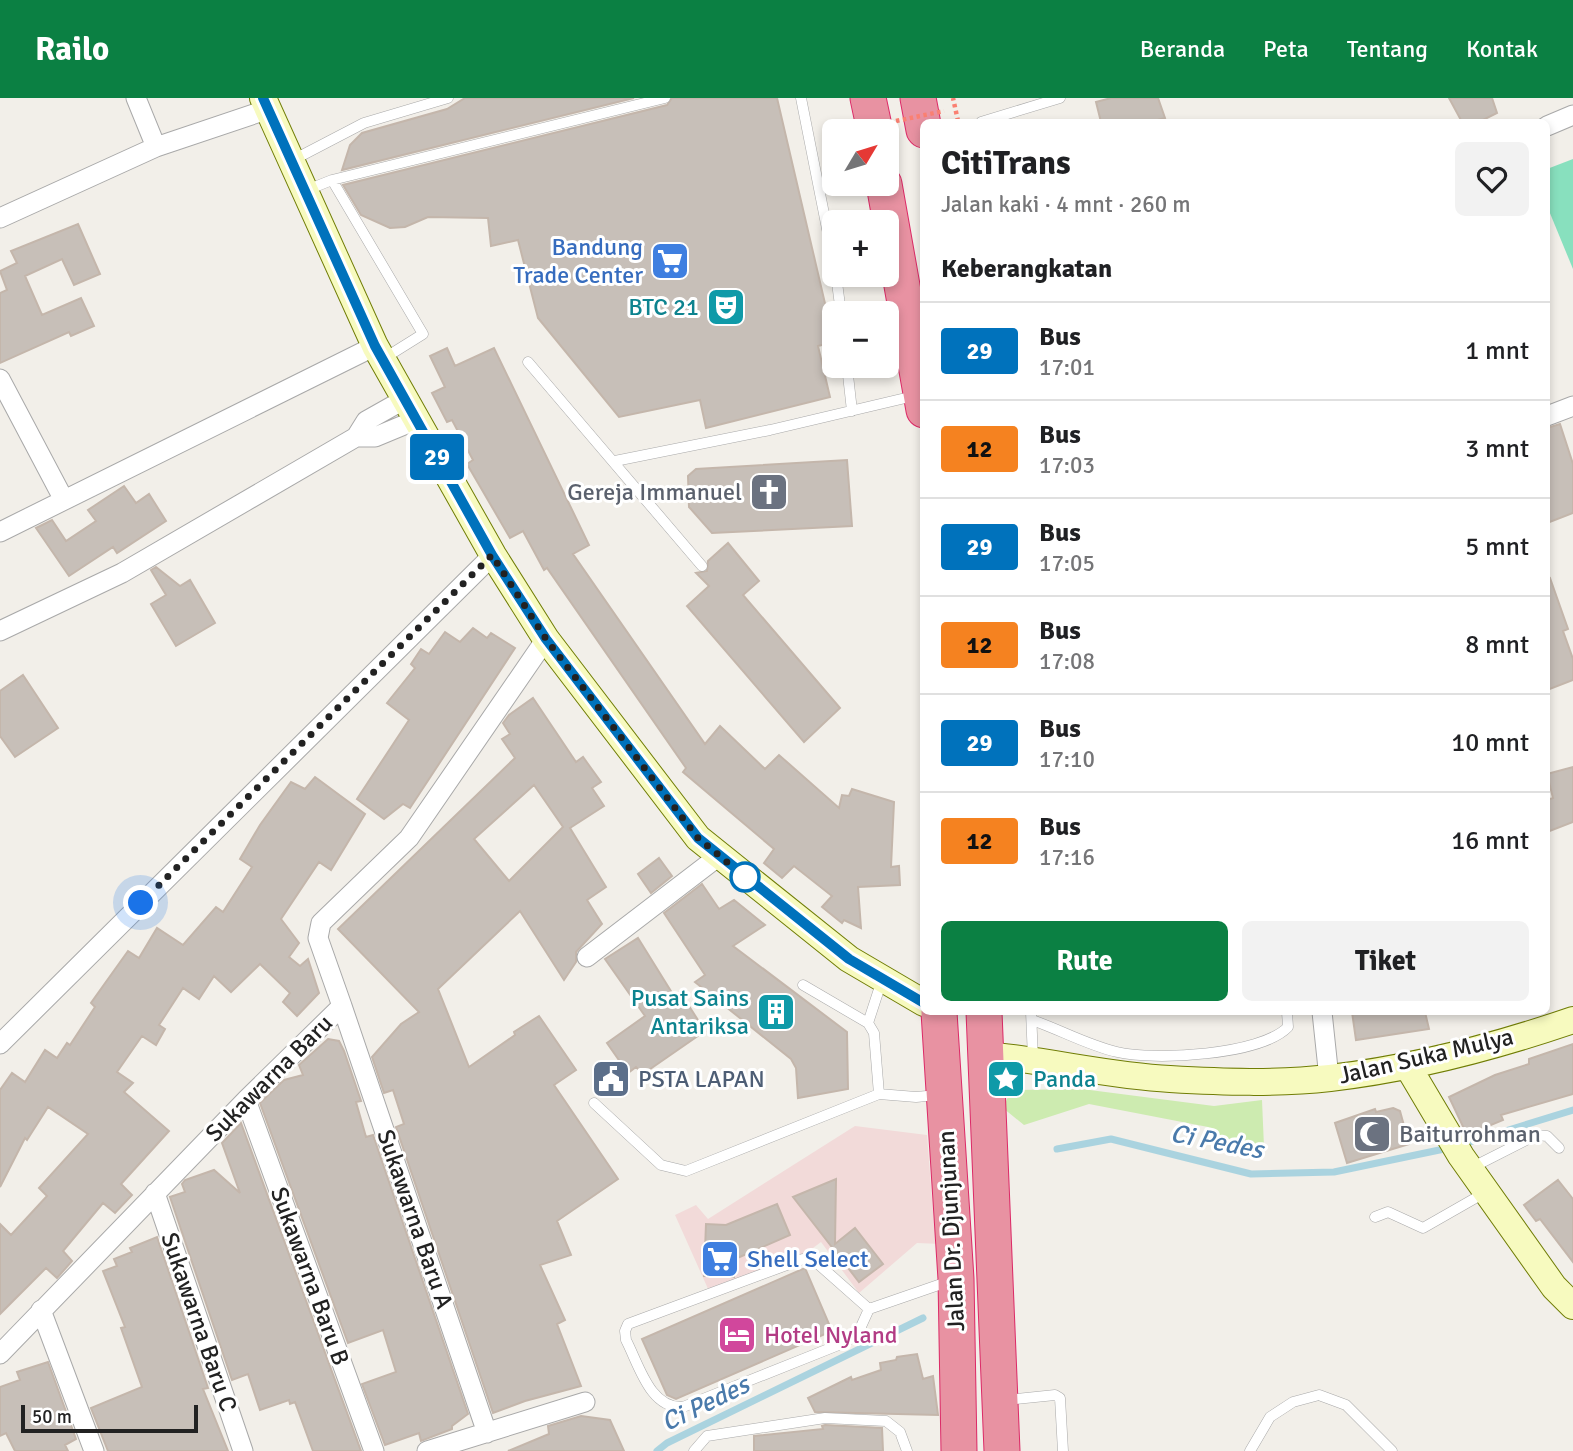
<!DOCTYPE html>
<html lang="id">
<head>
<meta charset="utf-8">
<style>
  body { margin:0; font-family:Signika,sans-serif; background:#f2f2f2; color:#202124; height:100vh; display:flex; flex-direction:column; font-size:26px; white-space:nowrap }
  * { box-sizing:border-box; margin:0 }
  p { font-size:23px; color:#757577 }
  .icon { flex:none; width:38px; height:38px; fill:none; stroke:currentColor; stroke-width:2; stroke-linecap:round; stroke-linejoin:round }
  .map { position:relative; flex:1; overflow:hidden }
  .side { position:absolute; left:920px; top:21px; width:630px; height:896px; display:flex; flex-direction:column; background:#fff; border-radius:10px; box-shadow:0 4px 10px #0003 }
  .side>* { flex:none }
  .badge { padding:0 14px; border-radius:5px; font-size:24px; line-height:46px }
  .needle { width:46px; rotate:52deg }
  .tools { position:absolute; left:822px; top:21px; display:grid; gap:14px }
  .tools a { display:grid; place-items:center; width:77px; height:77px; border-radius:10px; background:#fff; box-shadow:0 4px 10px #0003; font-size:35px }
  .scale { position:absolute; left:21px; bottom:18px; width:177px; box-sizing:border-box; padding-left:7px; border:4px solid #222; border-top:0; font-size:19px; line-height:24px; white-space:nowrap; color:#222; -webkit-text-stroke:5px #fff; paint-order:stroke }
  .you { position:absolute; width:35px; height:35px; margin:-18px; border:5px solid #fff; border-radius:50%; background:#1a73e8; box-shadow:0 0 0 10px #1a73e833 }
  .map>.badge { position:absolute; translate:-50% -50%; box-shadow:0 0 0 4px #fff }
  h2 { padding:0 21px; font-size:26px; line-height:63px }
  .round { display:grid; place-items:center; flex:none; width:74px; height:74px; border-radius:10px; background:#f2f2f2 }
  .overview { display:flex; align-items:center; justify-content:space-between; height:119px; padding:0 21px }
  h1 { font-size:33px; font-weight:800; line-height:52px }
  .action { display:flex; gap:14px; margin-top:auto; padding:14px 21px }
  .action a { flex:1; height:80px; border-radius:10px; background:#0b8043; color:#fff; font-size:28px; font-weight:800; line-height:80px; text-align:center }
  .action a+a { background:#f2f2f2; color:#202124 }
  ul { padding:0; list-style:none }
  li { display:flex; align-items:center; gap:21px; height:98px; padding:0 21px; border-top:2px solid #e0e0e0 }
  li div { flex:1 }
  li b { display:block; font-size:26px }
  li em { font-style:normal }
  li .badge { min-width:77px; font-weight:700; text-align:center }
  header { display:flex; align-items:center; gap:42px; box-sizing:border-box; height:98px; padding:0 35px; background:#0b8043; color:#fff }
  header strong { font-size:33px }
  nav { display:flex; gap:38px; margin-inline-start:auto; font-size:24px }
  .map>svg:first-child { display:block }
</style>
</head>
<body>
<header>
<strong>Railo</strong>
<nav><a>Beranda</a><a>Peta</a><a>Tentang</a><a>Kontak</a></nav>
</header>
<div class="map">
<svg width="1573" height="1353" viewBox="0 0 1573 1353">
  <rect width="100%" height="100%" fill="#f2efe9"/>
  <path fill="#f2dad9" d="M855 1028 927 1037 934 1127 941 1146 917 1145 859 1195 821 1144 805 1156 709 1193 675 1117 696 1107 708 1121Z"/>
  <path fill="#cdebb0" d="M1082 991 1214 1008 1262 1002 1264 1049 1229 1045 1208 1029 1089 1006 1024 1027 1003 1010 1011 992Z"/>
  <path fill="#88e0be" d="M1573 61V171L1547 108V71Z"/>
  <g fill="none" stroke-linecap="round" stroke-linejoin="round">
    <path stroke="#aad3df" stroke-width="7" d="M1460 1047 1573 1012
      M1057 1051 1111 1041 1251 1076 1334 1074 1449 1050
      M657 1353 667 1345 923 1220"/>
  </g>
  <path fill="#c7bfb8" stroke="#c4b6ab" stroke-width="2" fill-rule="evenodd" d="M465 0H634L342 72 350 47 362 35 447 11Z
    M672 0H777L834 244 818 248 830 299 706 330 700 302 619 319 538 220 518 142 491 148 488 120 428 119 405 129 390 130 361 117 343 87 667 7Z
    M1111 0H1158L1165 20 1150 24H1101L1096 4Z
    M1449 0H1492L1497 15 1479 24H1462Z
    M78 126 100 176 74 187 62 161 25 178 42 217 81 200 94 228 71 238 69 234 0 265V195L7 192 0 173 17 165 11 153Z
    M447 250 455 268 494 250 589 447 573 456 705 646 720 628 765 671 779 657 839 710 842 697 849 698 852 691 894 704 891 769 899 768 900 787 858 789 861 830 844 822 842 825 822 809 832 798 794 768 782 780 764 765 774 751 683 674 686 670 547 470 544 472 523 433 510 440 467 366 473 362 452 322 447 324 432 295 445 289 430 258Z
    M1560 326 1573 366V415L1547 425V330Z
    M847 362 852 428 712 435 689 409 688 378 696 371Z
    M124 388 136 405 149 396 166 423 117 455 113 449 69 478 36 430 52 422 66 443 96 423 88 412Z
    M728 445 759 483 743 497 840 610 804 644 687 508 709 488 696 475 707 473 708 463Z
    M156 469 180 488 190 482 215 525 176 548 151 506 166 497 151 472Z
    M1550 480 1568 531 1563 533 1573 561V582L1547 592V481Z
    M473 530 487 540 491 535 515 550 410 710 403 706 384 721 357 701 409 622 387 605 415 570 411 566 421 551 429 556 445 534 460 544Z
    M23 577 58 630 15 659 0 638V593Z
    M533 600 576 664 583 659 601 684 592 690 604 708 570 730 606 789 587 802 602 826 576 854V864L564 882 520 813 438 891 469 969 515 937 514 934 539 918 576 972 554 987 618 1081 557 1123 571 1157 540 1167 565 1222 557 1226 581 1288 525 1303 493 1315 396 1029 404 1026 393 992 384 995 372 959 401 926 419 914 338 831 515 660 502 641 510 636 503 625 509 617ZM534 687 563 729 509 783 474 741Z
    M1573 669V724L1547 734V702L1553 700 1547 676Z
    M315 679 365 716 331 772 319 764 281 821 299 845 289 859 300 868 308 861 319 895 297 918 283 904 290 895 260 866 231 894 214 878 199 901 183 890 159 927 165 931 156 947 142 938 117 974 133 985 124 994 169 1033 121 1086 132 1097 115 1115 103 1105 63 1153 72 1163 57 1180 46 1170 0 1216V1126L11 1137 47 1098 39 1090 88 1036 48 1009 27 1042 25 1040 0 1089V992L12 975 25 984 45 952 57 960 67 945 70 947 95 909 91 905 128 853 139 860 157 830 183 847 216 809 223 814 252 769 240 761 260 727 291 684 305 691Z
    M659 760 672 778 651 795 638 776Z
    M702 786 719 811 734 802 765 827 733 848 847 934 848 991 798 1000 796 970 791 961 695 884 705 877 664 815Z
    M638 840 674 898 680 894 705 933 643 976 636 969 628 975 607 945 645 918 605 861Z
    M1352 914H1425L1429 931 1356 942Z
    M328 941 339 943 344 953 361 1003 356 1004 366 1039 373 1037 468 1316 452 1328V1331L421 1343 419 1335 385 1347 362 1286 396 1274 383 1232 348 1245 260 1005 284 982 303 977 299 967Z
    M1573 946V996L1501 1017 1503 1022 1467 1037 1449 999 1495 977 1529 966V961Z
    M1393 1010 1400 1013 1409 1046 1347 1065 1335 1025 1375 1011 1376 1014Z
    M241 1025 361 1353H313L295 1304 290 1306 289 1302 260 1312 248 1276 232 1282 170 1099 185 1094 182 1086 185 1082 214 1072 240 1095 222 1045Z
    M836 1081 835 1146 855 1130 883 1166 859 1184 793 1099Z
    M1558 1082 1573 1101V1164L1540 1121 1536 1123 1524 1107Z
    M777 1106 790 1137 735 1161 734 1179 704 1178 706 1126 726 1127Z
    M157 1139 208 1290 203 1291 228 1353H108L91 1310 142 1289 121 1230 125 1229 103 1173 117 1168 114 1161 132 1154 130 1150Z
    M805 1170 832 1233 676 1301 667 1297 642 1241Z
    M917 1256 923 1281 933 1278 938 1317 815 1314 808 1300 851 1279 852 1282 881 1272 880 1265 896 1262 897 1259Z
    M48 1264 76 1341 65 1347 68 1353H15L6 1335 0 1338V1289L20 1282 17 1274Z
    M581 1318 610 1322 624 1353H508L549 1336 548 1328Z
    M825 1327 882 1330 883 1353H754V1338L823 1331 822 1328Z"/>
  <g fill="none" stroke-linecap="round" stroke-linejoin="round">
    <defs>
      <path id="lane" d="M801 0 835 171
        M981 24 1060 0
        M293 62 364 25 448 0
        M332 82 423 236 383 261
        M307 92 332 82 665 0
        M836 177 841 215
        M528 264 702 468
        M847 268 852 313
        M615 363 770 332 914 298
        M803 887 868 925 874 935 879 996
        M1031 914 1033 960
        M1032 922C1061 932 1087 947 1117 954 1154 963 1261 957 1288 929L1287 914
        M868 925 882 882
        M594 1005 661 1067 686 1073 879 996 916 999 938 997
        M1471 1070 1536 1037 1547 1038 1559 1050
        M1375 1119 1388 1114 1423 1130 1486 1094
        M869 1211 817 1165 803 1161 628 1226 625 1233 626 1242C639 1267 650 1311 683 1309L846 1244 859 1233 869 1211 950 1183
        M1006 1302 1055 1297 1060 1300 1063 1353
        M694 1353 707 1338 825 1320 886 1323 900 1334 907 1353
        M1250 1353 1270 1319 1293 1304 1319 1297 1346 1307 1392 1353"/>
      <path id="street" d="M136 0 156 49
        M1547 28 1573 17
        M0 120 156 49 266 12
        M0 281 64 402
        M1547 318 1573 308
        M356 339H375L416 322
        M0 434 375 248
        M0 533 122 475 356 339 366 323 405 301
        M587 859 719 758
        M342 908 487 1335
        M1322 914 1329 980
        M0 946 493 457
        M246 1002 374 1353
        M155 1095 243 1353
        M41 1212 94 1353
        M0 1256 246 1002 342 908 318 840 321 825 409 740 546 541
        M427 1353 585 1304"/>
      <path id="secondary" d="M263 0 375 248 493 457 546 541 698 740 849 861 924 905
        M985 957C1047 962 1108 978 1170 981 1222 984 1277 986 1330 980 1409 971 1497 948 1573 922
        M1407 967 1461 1058 1554 1189 1573 1208"/>
      <path id="highway" d="M868 0 875 33
        M918 0 924 32
        M884 86 924 312
        M939 914 956 1181 959 1353
        M984 914 1002 1353"/>
    </defs>
    <use href="#lane" stroke="#a9a9a9" stroke-width="11"/>
    <use href="#street" stroke="#a9a9a9" stroke-width="21"/>
    <use href="#secondary" stroke="#707d05" stroke-width="28"/>
    <use href="#highway" stroke="#dc2a67" stroke-width="37"/>
    <path stroke="#fa8072" stroke-width="4.5" stroke-dasharray="3.5 3.5" stroke-linecap="butt" d="M951 24 958 23 953 0
      M835 36 830 37 835 60"/>
    <use href="#lane" stroke="#fff" stroke-width="10"/>
    <use href="#street" stroke="#fff" stroke-width="19"/>
    <use href="#secondary" stroke="#f7fabf" stroke-width="26"/>
    <use href="#highway" stroke="#e892a2" stroke-width="35"/>
    <path stroke="#fa8072" stroke-width="4.5" stroke-dasharray="3.5 3.5" stroke-linecap="butt" d="M848 33 944 13"/>
  </g>
  <g fill="none" stroke-linecap="round" stroke-linejoin="round">
    <defs>
      <path id="line" d="M263 0 375 248 492 457 546 541 698 740 849 861 924 905"/>
    </defs>
    <use href="#line" stroke="#fff" stroke-width="16"/>
    <use href="#line" stroke="#0072bc" stroke-width="10"/>
    <path stroke="#222" stroke-width="7" stroke-dasharray="0 12.6" d="M141 805 492 457 546 541 698 740 745 779"/>
  </g>
  <defs>
    <symbol id="supermarket-square" viewBox="-11 -11 22 22"><rect x="-9" y="-9" width="18" height="18" rx="4" fill="#3f7fe0" stroke="#fff"/><path d="M-6-5.5h2.5l.6 2H6L4.5 2H-2.5L-4.4-4H-6ZM-1.5 3.2a1.3 1.3 0 1 0 .1 0ZM3 3.2a1.3 1.3 0 1 0 .1 0Z" fill="#fff"/></symbol>
    <symbol id="theatre-square" viewBox="-11 -11 22 22"><rect x="-9" y="-9" width="18" height="18" rx="4" fill="#0f9aa8" stroke="#fff"/><path d="M-5-5.5Q0-4 5-5.5V0Q5 5 0 6Q-5 5-5 0ZM-3.3-2.5H-1v1.5H-3.3ZM1-2.5H3.3v1.5H1ZM-2.8 1Q0 5.5 2.8 1Z" fill="#fff"/></symbol>
    <symbol id="church-square" viewBox="-11 -11 22 22"><rect x="-9" y="-9" width="18" height="18" rx="4" fill="#6b7280" stroke="#fff"/><path d="M-1.2-6h2.4v3.5h3.3v2.4h-3.3V6h-2.4V-.1h-3.3v-2.4h3.3Z" fill="#fff"/></symbol>
    <symbol id="building-square" viewBox="-11 -11 22 22"><rect x="-9" y="-9" width="18" height="18" rx="4" fill="#0f9aa8" stroke="#fff"/><path d="M-4-6H4V6H1V3H-1V6H-4ZM-2.5-4.3h1.7v1.8h-1.7ZM.8-4.3h1.7v1.8H.8ZM-2.5-1h1.7V.8h-1.7ZM.8-1h1.7V.8H.8Z" fill="#fff"/></symbol>
    <symbol id="civic-square" viewBox="-11 -11 22 22"><rect x="-9" y="-9" width="18" height="18" rx="4" fill="#5c6f8a" stroke="#fff"/><path d="M-.6-6.5H3V-4.5H.6V-3L4-1V1h2V6H-6V1h2V-1L-.6-3ZM-1.2 2.5V6h2.4V2.5Z" fill="#fff"/></symbol>
    <symbol id="sight-square" viewBox="-11 -11 22 22"><rect x="-9" y="-9" width="18" height="18" rx="4" fill="#0f9aa8" stroke="#fff"/><path d="M0-6L1.8-2.2L6-1.7L2.9 1.2L3.7 5.4L0 3.3L-3.7 5.4L-2.9 1.2L-6-1.7L-1.8-2.2Z" fill="#fff"/></symbol>
    <symbol id="mosque-square" viewBox="-11 -11 22 22"><rect x="-9" y="-9" width="18" height="18" rx="4" fill="#6b7280" stroke="#fff"/><path d="M3.5-4.9A6 6 0 1 0 3.5 4.9A5 5 0 1 1 3.5-4.9Z" fill="#fff"/></symbol>
    <symbol id="hotel-square" viewBox="-11 -11 22 22"><rect x="-9" y="-9" width="18" height="18" rx="4" fill="#d1479c" stroke="#fff"/><path d="M-6-4.5h1.5V1H6V5H4.5V3h-9V5H-6ZM-4 0a1.8 1.8 0 1 1 3.6 0ZM.5 0V-2.5h3Q6-2.5 6 0Z" fill="#fff"/></symbol>
  </defs>
  <g fill-rule="evenodd">
    <use href="#supermarket-square" x="648" y="141" width="44" height="44"/>
    <use href="#theatre-square" x="704" y="187" width="44" height="44"/>
    <use href="#church-square" x="747" y="372" width="44" height="44"/>
    <use href="#building-square" x="754" y="892" width="44" height="44"/>
    <use href="#civic-square" x="589" y="959" width="44" height="44"/>
    <use href="#sight-square" x="984" y="959" width="44" height="44"/>
    <use href="#mosque-square" x="1350" y="1014" width="44" height="44"/>
    <use href="#supermarket-square" x="698" y="1139" width="44" height="44"/>
    <use href="#hotel-square" x="715" y="1215" width="44" height="44"/>
  </g>
  <circle fill="#fff" stroke="#0072bc" stroke-width="3.5" cx="745" cy="779" r="14"/>
  <g text-anchor="middle" stroke-width="6" stroke-linejoin="round" paint-order="stroke">
    <g font-size="24" fill="#366cbe" stroke="#fff" text-anchor="end">
      <text x="643" y="157">Bandung<tspan x="643" dy="28">Trade Center</tspan></text>
      <text x="747" y="1169" text-anchor="start">Shell Select</text>
    </g>
    <g font-size="24" fill="#0d838f" stroke="#fff" text-anchor="end">
      <text x="699" y="217">BTC 21</text>
      <text x="749" y="908">Pusat Sains<tspan x="749" dy="28">Antariksa</tspan></text>
      <text x="1033" y="989" text-anchor="start">Panda</text>
    </g>
    <g font-size="24" fill="#5b616d" stroke="#fff" text-anchor="end">
      <text x="742" y="402">Gereja Immanuel</text>
      <text x="1399" y="1044" text-anchor="start">Baiturrohman</text>
    </g>
    <g font-size="24" fill="#222" stroke="#fff">
      <text transform="translate(1426 958) rotate(-13)" y="8">Jalan Suka Mulya</text>
      <text transform="translate(269 980) rotate(-45)" y="8">Sukawarna Baru</text>
      <text transform="translate(415 1121) rotate(71)" y="8">Sukawarna Baru A</text>
      <text transform="translate(951 1133) rotate(-93)" y="8">Jalan Dr. Djunjunan</text>
      <text transform="translate(310 1178) rotate(70)" y="8">Sukawarna Baru B</text>
      <text transform="translate(199 1224) rotate(71)" y="8">Sukawarna Baru C</text>
    </g>
    <g font-size="24" fill="#4e5e75" stroke="#fff" text-anchor="start">
      <text x="638" y="989">PSTA LAPAN</text>
    </g>
    <g font-size="24" fill="#b23c85" stroke="#fff" text-anchor="start">
      <text x="764" y="1245">Hotel Nyland</text>
    </g>
    <g font-size="26" font-style="italic" fill="#4a7aab" stroke="#fff">
      <text transform="translate(1217 1043) rotate(11)" y="9">Ci Pedes</text>
      <text transform="translate(705 1305) rotate(-26)" y="9">Ci Pedes</text>
    </g>
  </g>
</svg>
<div class="tools">
<a><svg class="needle" viewBox="-14 -14 28 28"><path d="M0-13l5 13h-10z" fill="#e53935"/><path d="M0 13l5-13h-10z" fill="#757577"/></svg></a>
<a>+</a>
<a>−</a>
</div>
<div class="scale">50 m</div>
<div class="you" style="left:141px;top:805px"></div>
<b class="badge" style="left:437px;top:359px;background:#0072bc;color:#fff">29</b>
<section class="side">
<div class="overview"><div><h1>CitiTrans</h1><p>Jalan kaki · 4 mnt · 260 m</p></div><a class="round"><svg class="icon" aria-label="heart" viewBox="0 0 24 24"><path d="M12 20l-8-8c-3-5 5-10 8-4 3-6 11-1 8 4z"/></svg></a></div>
<h2>Keberangkatan</h2>
<ul>
<li><span class="badge" style="background:#0072bc;color:#fff">29</span><div><b>Bus</b><p>17:01</p></div><em>1 mnt</em></li>
<li><span class="badge" style="background:#f58220;color:#111">12</span><div><b>Bus</b><p>17:03</p></div><em>3 mnt</em></li>
<li><span class="badge" style="background:#0072bc;color:#fff">29</span><div><b>Bus</b><p>17:05</p></div><em>5 mnt</em></li>
<li><span class="badge" style="background:#f58220;color:#111">12</span><div><b>Bus</b><p>17:08</p></div><em>8 mnt</em></li>
<li><span class="badge" style="background:#0072bc;color:#fff">29</span><div><b>Bus</b><p>17:10</p></div><em>10 mnt</em></li>
<li><span class="badge" style="background:#f58220;color:#111">12</span><div><b>Bus</b><p>17:16</p></div><em>16 mnt</em></li>
</ul>
<div class="action"><a>Rute</a><a>Tiket</a></div>
</section>
</div>
</body>
</html>
